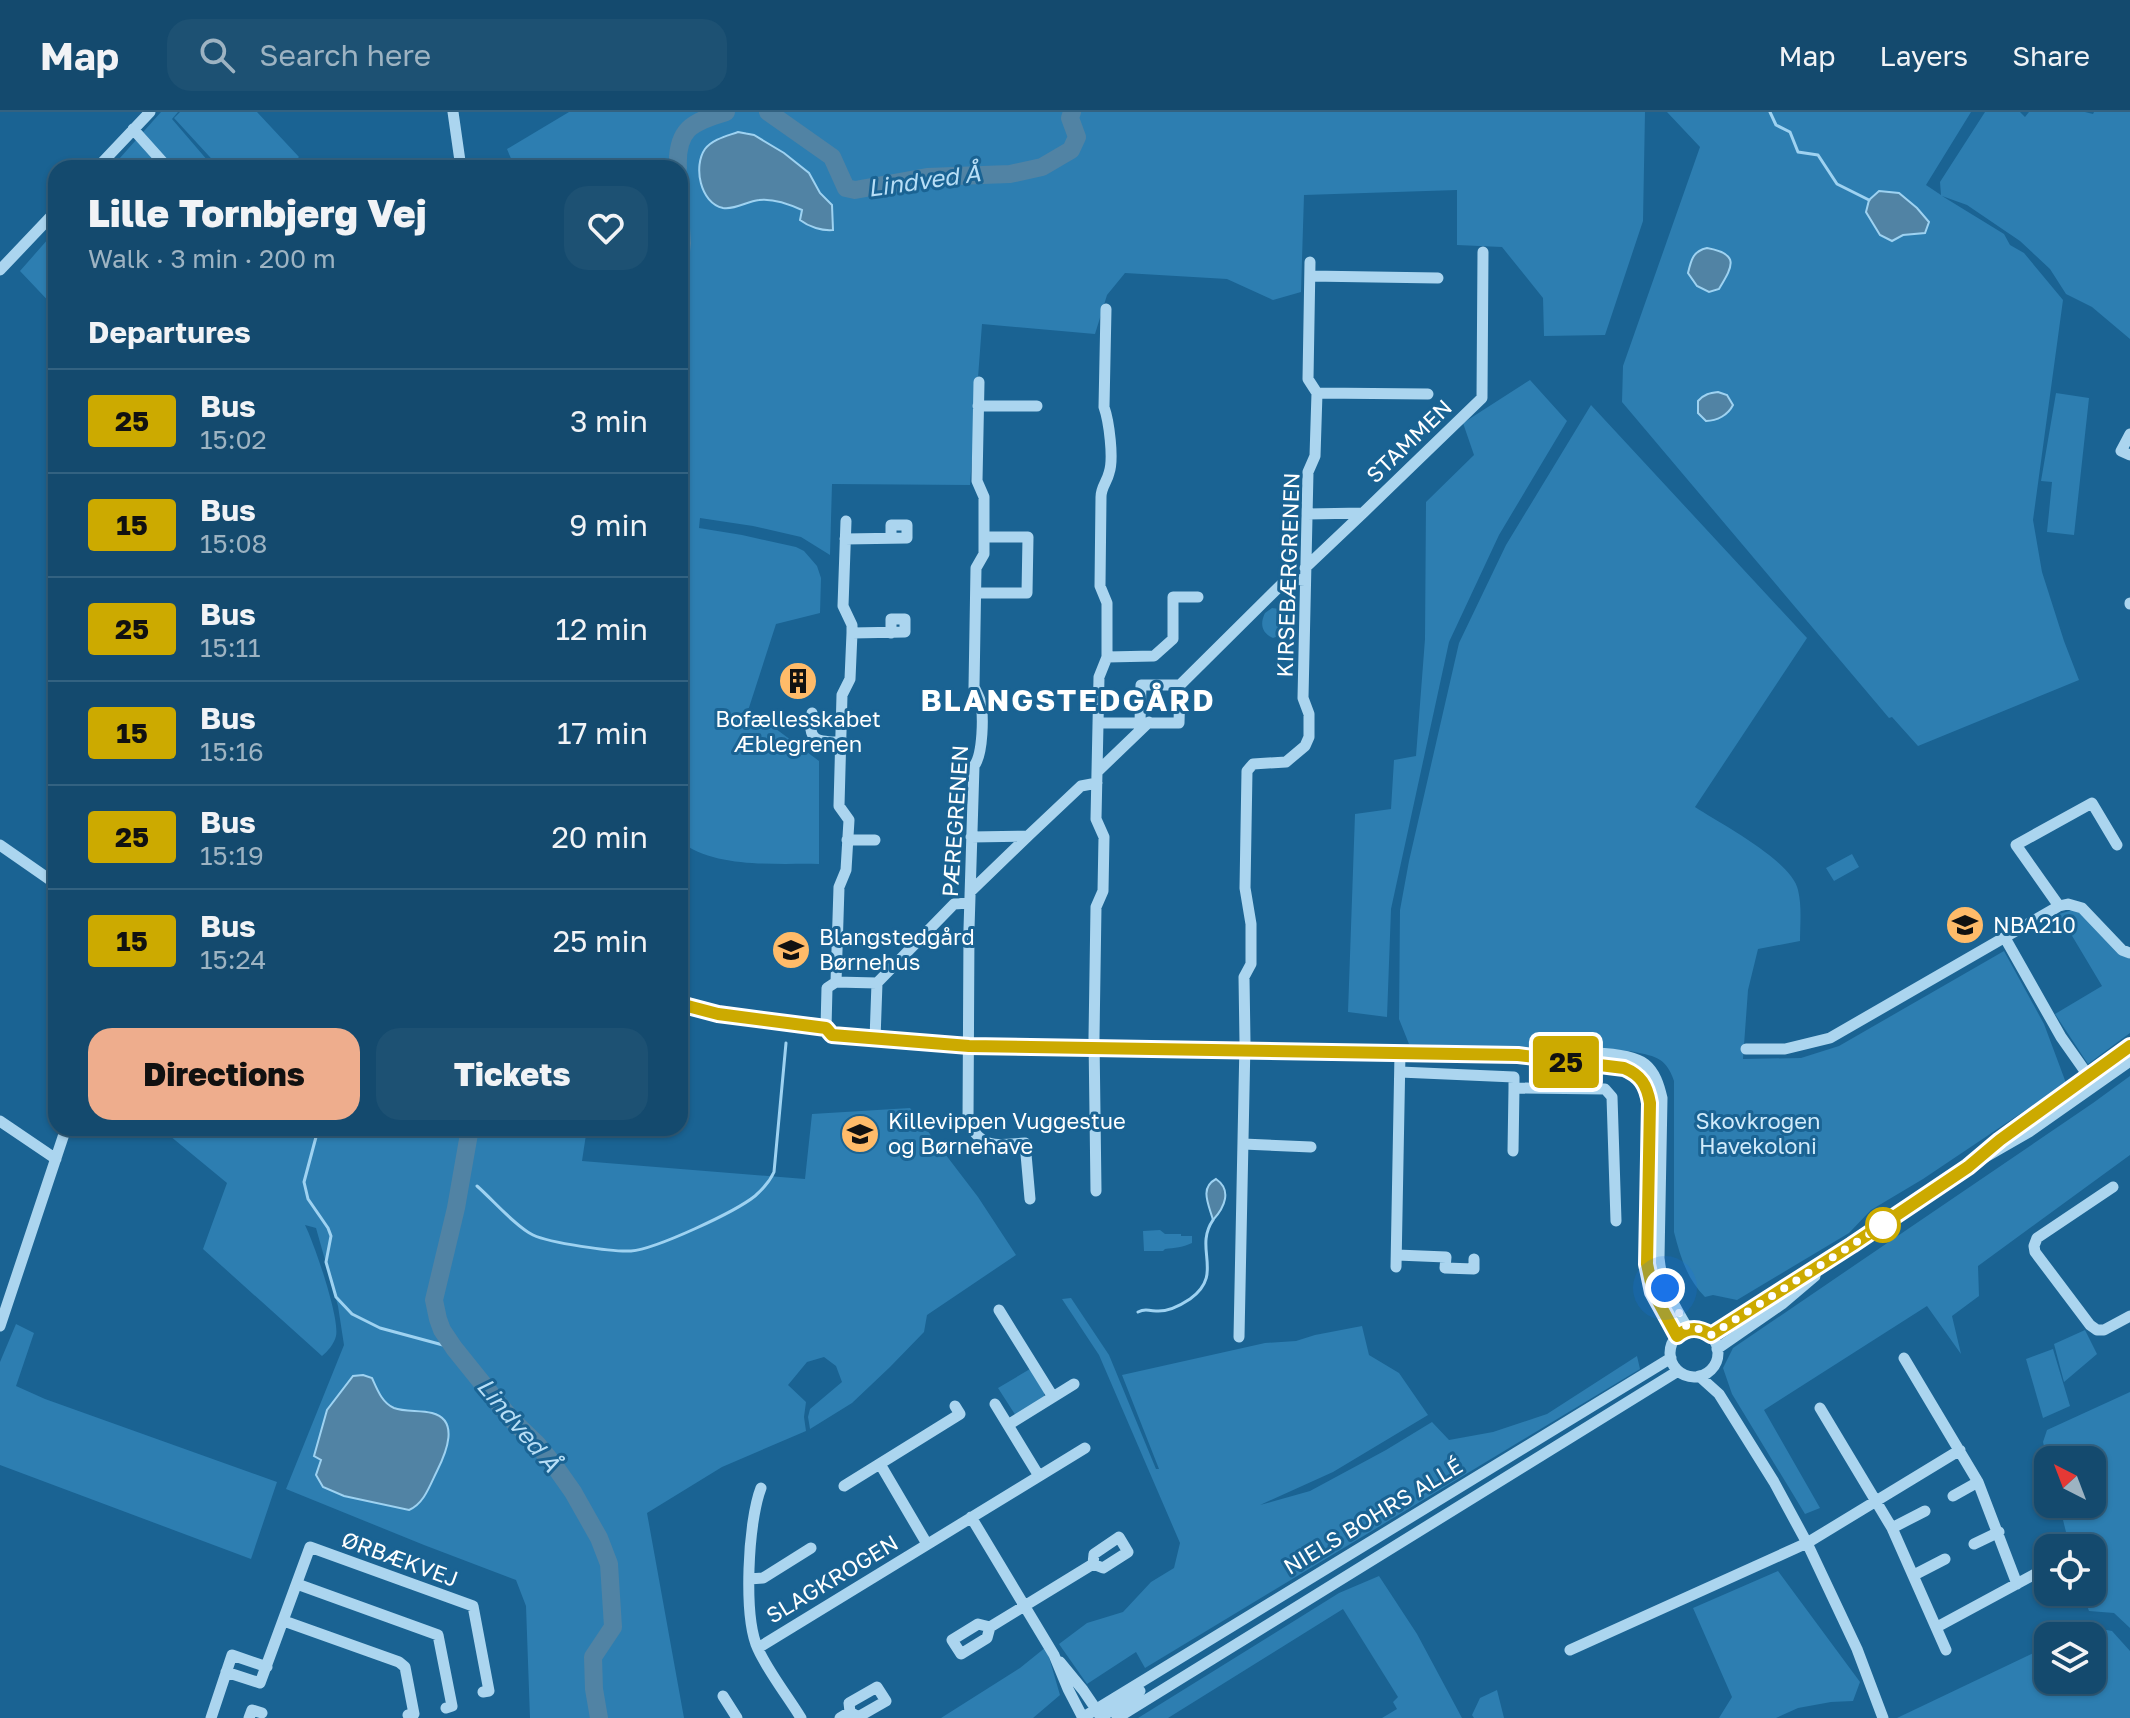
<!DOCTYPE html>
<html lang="en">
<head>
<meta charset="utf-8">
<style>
  body { margin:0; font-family:"Golos Text",sans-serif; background:#1d5173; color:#f1f3f6; height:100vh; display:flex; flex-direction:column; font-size:30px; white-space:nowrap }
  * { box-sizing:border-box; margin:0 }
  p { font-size:26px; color:#9db3c2 }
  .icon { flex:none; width:44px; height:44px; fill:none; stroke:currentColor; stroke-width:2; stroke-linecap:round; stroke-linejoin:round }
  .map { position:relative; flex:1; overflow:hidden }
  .sheet { position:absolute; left:48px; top:48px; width:640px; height:976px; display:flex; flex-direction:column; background:#144a6e; border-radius:24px; box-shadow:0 2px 6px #0004,0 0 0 2px #336281 }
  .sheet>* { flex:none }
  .badge { padding:0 16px; border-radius:6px; font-size:28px; line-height:52px }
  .needle { width:52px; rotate:318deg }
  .fabs { position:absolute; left:2034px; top:1334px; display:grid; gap:16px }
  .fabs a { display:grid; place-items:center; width:72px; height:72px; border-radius:16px; background:#144a6e; box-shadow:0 2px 6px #0004,0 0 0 2px #336281; font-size:40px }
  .you { position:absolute; width:40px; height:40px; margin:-20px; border:6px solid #fff; border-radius:50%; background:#1a73e8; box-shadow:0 0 0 12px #1a73e833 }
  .map>.badge { position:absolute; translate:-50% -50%; box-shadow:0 0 0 4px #fff }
  h2 { padding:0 40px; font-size:30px; line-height:72px }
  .round { display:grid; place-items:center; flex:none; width:84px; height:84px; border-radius:24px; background:#1d5173 }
  .overview { display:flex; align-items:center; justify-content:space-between; height:136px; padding:0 40px }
  h1 { font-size:38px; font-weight:800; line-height:60px }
  .cta { display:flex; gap:16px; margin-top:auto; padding:16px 40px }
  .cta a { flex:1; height:92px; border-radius:24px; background:#eead8d; color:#111; font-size:32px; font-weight:800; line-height:92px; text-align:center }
  .cta a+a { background:#1d5173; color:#f1f3f6 }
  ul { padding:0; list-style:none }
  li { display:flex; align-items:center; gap:24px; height:104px; padding:0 40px; border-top:2px solid #336281 }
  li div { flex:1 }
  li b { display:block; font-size:30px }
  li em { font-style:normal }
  li .badge { min-width:88px; font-weight:700; text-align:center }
  header { display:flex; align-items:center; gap:48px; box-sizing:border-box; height:112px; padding:0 40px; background:#144a6e; border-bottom:2px solid #336281 }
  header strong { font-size:38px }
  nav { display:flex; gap:44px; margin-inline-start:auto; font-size:28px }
  .search { width:560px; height:72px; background:#1d5173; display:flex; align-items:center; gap:20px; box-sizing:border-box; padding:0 28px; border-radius:24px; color:#9db3c2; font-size:30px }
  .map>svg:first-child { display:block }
</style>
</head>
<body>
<header>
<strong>Map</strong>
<div class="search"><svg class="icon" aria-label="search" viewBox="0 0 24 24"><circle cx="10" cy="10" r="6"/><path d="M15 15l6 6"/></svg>Search here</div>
<nav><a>Map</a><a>Layers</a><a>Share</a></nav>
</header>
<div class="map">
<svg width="2130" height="1606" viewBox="0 0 2130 1606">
  <rect width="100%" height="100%" fill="#1a6393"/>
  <path fill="#2d7eb1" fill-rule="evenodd" d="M161 0H178L172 7 214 56H111Z
    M180 0H257L299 45 288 56H220L174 6Z
    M569 0H1645L1643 109 1605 223 1544 224 1543 186 1502 135 1457 133V78L1304 83 1301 180 1273 188 1227 167 1125 161 1107 183 1095 222 982 212 970 373 832 372 830 443 801 425 753 414 700 406 699 416 742 423 796 435 804 439 817 454 821 466 820 501 776 512 744 611 772 614 819 649V752C776 751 715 757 680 729V56H515L507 37ZM746 20 784 41 809 61 820 81 832 93 802 98 784 90 759 88Z
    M1667 0H1971L1926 73 1941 83 1940 70 1985 0H2020L2025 5 2029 0H2085L2093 2 2094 0H2130V227L2092 195 2066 182 2050 157 2020 129 1967 93 1942 84 2004 122 2010 133 2024 141 2063 188 2033 408 2042 460 2064 529 2079 568 1918 634 1892 605 1889 606 1622 290 1623 254 1700 35Z
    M56 118V197L20 159Z
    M1530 268 1567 309 1499 423 1449 530 1391 797 1387 905 1348 900 1355 702 1391 697 1394 648 1416 644 1425 527 1426 390 1474 343 1463 311Z
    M2056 281 2089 286 2074 423 2047 420 2052 370 2041 369Z
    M1591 293 1807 526 1695 695C1721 712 1792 749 1798 778 1802 794 1800 813 1800 829L1758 837 1748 878 1743 947 1801 946 1839 934 2004 839 2044 912 2066 971 1923 1067 1871 1098 1849 1121 1737 1188 1713 1183 1705 1185C1687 1167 1680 1144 1674 1120V969C1666 944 1653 944 1630 939L1409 932 1399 907 1400 798 1409 749 1459 531 1506 433Z
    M1272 496 1279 497 1285 507C1285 516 1281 524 1273 526 1261 521 1260 511 1265 501Z
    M1852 742 1859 755 1834 769 1826 756Z
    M2076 797 2124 844 2130 847V921L2088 952 2055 902 2102 874 2059 802Z
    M2130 964V1043L1978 1154 1979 1184 1952 1204 1961 1242 1927 1194 1764 1298 1820 1396 1805 1402 1732 1282 1723 1256 1733 1236 2093 991Z
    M910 996 978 1085 1016 1143 927 1203 924 1220 890 1255 852 1291 810 1317 808 1305 810 1297 842 1270 836 1254 824 1245 807 1250 788 1273 806 1290 804 1305 806 1319 722 1355 647 1401 684 1606H530L526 1494 516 1468 424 1433 286 1377 344 1233 338 1194 316 1116 305 1113C314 1131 340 1206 336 1224 334 1232 328 1239 322 1244L203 1137 227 1071 164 1019 165 1016H587L582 1049 805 1067 812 1002Z
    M1160 1118 1165 1122H1181V1124H1192V1131C1184 1135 1174 1136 1165 1137L1163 1139H1144L1143 1119Z
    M1071 1186 1109 1243 1156 1357H1159L1122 1263 1265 1231 1296 1229 1315 1223 1362 1214 1369 1243 1399 1261 1428 1303 1333 1360 1260 1393 1310 1379 1386 1338 1432 1310 1449 1328 1493 1320 1547 1302 1637 1244 1640 1257 1145 1556 1136 1540 1087 1572 1059 1532 1087 1511 1123 1500 1151 1470 1174 1456 1180 1431 1099 1243 1062 1187Z
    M16 1212 34 1221 16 1274 45 1287 277 1370 251 1447 0 1353V1250Z
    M2085 1218 2097 1242 2064 1270 2054 1232Z
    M2053 1237 2070 1294 2043 1306 2026 1247Z
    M1030 1257 1044 1280V1285L1016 1304 998 1276Z
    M2130 1280V1516L2114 1501 2089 1499 2082 1480H2092V1436H2070L2059 1392H2092V1348H2048V1350L2043 1330 2047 1318Z
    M1778 1459 1860 1570 1853 1589 1831 1590 1798 1596 1776 1606H1719L1732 1585 1693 1496Z
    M1379 1464 1417 1522 1462 1606H1382L1397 1597 1393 1590 1398 1585 1343 1497 1168 1606H1138L1339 1481Z
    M2091 1515 2112 1519 2130 1539V1606H1897L2048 1534V1568H2092V1524H2068Z
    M1046 1535 1060 1583 1033 1606H941L1020 1556Z
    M1497 1578 1504 1606H1474L1472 1603 1480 1586Z"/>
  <path fill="#5183a4" stroke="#9ed2f1" stroke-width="2" d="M738 20 754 23 784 41 809 61 820 81 832 93 833 118C822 119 809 115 800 108L802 98C789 92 774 86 759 88 747 89 736 98 723 96 700 91 693 54 705 37 713 27 727 24 738 20Z
    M1879 79 1899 81 1917 96 1929 110 1925 121 1903 123 1892 129 1880 123 1866 100 1869 88Z
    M1707 136C1741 142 1732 155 1719 177L1709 180 1697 174 1688 161C1691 148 1693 139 1707 136Z
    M1718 280 1727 283 1733 293C1728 303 1717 309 1706 309L1698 301V289C1704 282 1710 281 1718 280Z
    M1216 1067C1232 1078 1225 1095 1213 1108 1209 1093 1199 1076 1216 1067Z
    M363 1263 372 1266C377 1277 382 1291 394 1296 405 1300 420 1298 432 1301 460 1308 446 1341 437 1359 430 1373 424 1392 409 1398L344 1384 323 1375 316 1363 321 1348 314 1344 327 1298 353 1264Z"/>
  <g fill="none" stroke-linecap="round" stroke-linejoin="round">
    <path stroke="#9ed2f1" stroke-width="3" d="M1770 0 1776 13 1790 20 1798 40 1818 43 1837 72 1869 88
      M314 1016 316 1025 304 1070 308 1087 328 1116 331 1124 326 1150 336 1185 352 1202 380 1216 454 1236
      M477 1074C492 1087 516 1115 533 1123 550 1131 612 1140 631 1139 656 1137 735 1100 755 1084 763 1077 770 1069 774 1060L786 931
      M1138 1200C1146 1196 1147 1199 1156 1199 1167 1200 1181 1193 1190 1187 1225 1162 1193 1137 1213 1108"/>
    <path stroke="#5183a4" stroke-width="18" d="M768 0 832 45 846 76 855 78 927 65 1010 62 1042 55 1071 38 1077 25 1070 6 1072 0
      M678 56C676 17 692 10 726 0
      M680 100 682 131 680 148
      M470 1016 456 1096 434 1188 438 1207 442 1218 454 1236 512 1308 537 1332 554 1353 573 1380 599 1426 609 1452 613 1515 593 1545 594 1577 599 1606"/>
    <path stroke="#abd5ef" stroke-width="11" d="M453 0 461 56
      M133 17 168 56
      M97 56 150 0
      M0 158 56 99
      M1310 164 1438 166
      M979 270 977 369 984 385V442L976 456 974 575C976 579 978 583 980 588 984 602 983 643 974 654L969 817 968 1010C983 1038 997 1033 1025 1031L1030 1087
      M1317 281 1428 282
      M978 294H1037
      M2130 322 2121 339 2130 343
      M1307 402 1363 401 1482 286 1483 140
      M845 427 907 426V413H891V426
      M1305 456 1363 401
      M976 481H1027L1028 425H984
      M2130 491V492
      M852 521 905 520V507H891V521
      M1107 545 1154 544 1173 527V485H1198
      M812 601C807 629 816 630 841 630
      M1140 610 1141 573H1180
      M1098 611H1179L1180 573 1287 467 1305 468
      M1097 660 1149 610
      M971 725 1028 724 1081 674 1097 671
      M847 728H875
      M0 733 56 772
      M970 780 1028 724
      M2059 794 2016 733 2092 691 2117 733
      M838 826H868
      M2005 826 2061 925 2092 969
      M836 870 839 775 846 758 849 708 839 694 842 583 850 567 852 521V513L843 494 846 409
      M680 892 718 902 826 916 832 923 969 934 1518 943C1547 942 1623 935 1645 952 1655 960 1659 973 1662 986L1659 1146C1662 1176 1674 1192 1688 1217
      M826 916 827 876 836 870 877 871 954 792 969 791
      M875 927 877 871
      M1746 937H1785L1830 926 2059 794 2068 792 2082 796 2122 838 2130 841
      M1550 948 1624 956C1641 963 1647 973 1650 991L1647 1152 1653 1180 1677 1224
      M1400 960 1514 965V976L1605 977 1612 985 1616 1109
      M0 1009 56 1047
      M1243 1032 1311 1035
      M1990 1037 2130 934
      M1513 1039 1514 976
      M2113 1075 2037 1126 2034 1134 2035 1140 2090 1213 2097 1218H2104L2130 1204
      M1096 1079 1094 926 1096 795 1103 779 1104 725 1096 707 1099 565 1107 545V491L1100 474 1101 385C1101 375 1107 370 1109 361 1114 347 1109 309 1104 295L1106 197
      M1397 1143 1446 1145 1445 1156 1474 1157V1147
      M1396 1155 1400 941
      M999 1198 1053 1285
      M0 1214 66 1016
      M1670 1241a24 24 0 1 1 48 0a24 24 0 1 1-48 0Z
      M1711 1223 1852 1133 1968 1055 2029 1020 2130 949
      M1239 1225 1245 930 1244 865 1251 852V812L1245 776 1247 659 1253 652 1286 650 1305 634 1309 625V602L1303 586 1308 360 1315 344 1317 281 1308 267 1310 150
      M1717 1237 1782 1192 1815 1164
      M1904 1246 1978 1370 2017 1472
      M1699 1264 1719 1282 1774 1370 1807 1431 1857 1537 1883 1606
      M995 1292 1039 1364
      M1820 1296 1892 1416 1946 1538
      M1008 1313 1074 1272
      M880 1352 927 1432
      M844 1374 960 1302 955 1294
      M761 1376C748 1409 743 1505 758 1537 769 1561 787 1583 801 1606
      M1953 1384 1978 1370
      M971 1405 1054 1543 1068 1577 1083 1606
      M1892 1416 1925 1399
      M1974 1432 1999 1420
      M1914 1463 1945 1447
      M749 1467 763 1466 811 1436
      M297 1472 438 1523 452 1594 446 1596
      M284 1509 399 1550 405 1555 414 1602 408 1603
      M990 1515 987 1526 961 1542 952 1528 978 1512 990 1515 1093 1452 1103 1456 1128 1440 1119 1425 1094 1442 1093 1452
      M1937 1515 2035 1462
      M758 1536 1085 1336
      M1570 1538 1807 1431 1960 1338
      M1060 1550 1083 1578 1100 1603
      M226 1560 260 1571 310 1435 473 1494 489 1579 483 1580
      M723 1584 737 1606
      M211 1606 232 1543 267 1555
      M249 1606 252 1598 262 1601
      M840 1606 850 1600 849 1591 877 1575 886 1589 858 1605 850 1600
      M1082 1606 1671 1246
      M1100 1606 1140 1579
      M1117 1606 1678 1259"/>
  </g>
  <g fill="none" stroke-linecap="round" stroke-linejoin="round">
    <defs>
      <path id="line" d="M680 892 718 902 826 916 832 923 969 934 1518 943 1624 956C1641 963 1647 973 1650 991L1647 1152 1653 1180 1677 1224C1688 1215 1699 1215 1711 1223L1852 1133 1968 1055 2000 1028 2130 934"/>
    </defs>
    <use href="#line" stroke="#fff" stroke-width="18"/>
    <use href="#line" stroke="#ca0" stroke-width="12"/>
    <path stroke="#fff" stroke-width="8" stroke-dasharray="0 14.4" d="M1665 1176 1688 1217H1700L1711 1223 1888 1110 1883 1113"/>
  </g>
  <defs>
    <symbol id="building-disc" viewBox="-11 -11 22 22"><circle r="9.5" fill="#ffbb69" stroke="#1a6393"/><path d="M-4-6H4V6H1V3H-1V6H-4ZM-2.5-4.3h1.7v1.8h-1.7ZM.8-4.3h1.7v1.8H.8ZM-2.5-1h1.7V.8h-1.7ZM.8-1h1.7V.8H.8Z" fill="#111"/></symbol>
    <symbol id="school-disc" viewBox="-11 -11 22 22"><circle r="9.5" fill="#ffbb69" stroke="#1a6393"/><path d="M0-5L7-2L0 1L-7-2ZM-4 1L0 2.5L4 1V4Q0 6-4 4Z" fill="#111"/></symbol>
  </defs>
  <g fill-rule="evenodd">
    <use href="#building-disc" x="776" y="547" width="44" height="44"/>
    <use href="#school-disc" x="1943" y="791" width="44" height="44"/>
    <use href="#school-disc" x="769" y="816" width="44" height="44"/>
    <use href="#school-disc" x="838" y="1000" width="44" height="44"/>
  </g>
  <circle fill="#fff" stroke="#ca0" stroke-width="4" cx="1883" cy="1113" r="16"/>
  <g text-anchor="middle" stroke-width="6" stroke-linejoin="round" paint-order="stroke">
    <g font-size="22" fill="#fff" stroke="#1a6393">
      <text transform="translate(1409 329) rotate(-44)" y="8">STAMMEN</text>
      <text transform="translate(1288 463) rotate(-88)" y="8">KIRSEBÆRGRENEN</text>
      <text transform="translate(955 709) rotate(-86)" y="8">PÆREGRENEN</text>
      <text transform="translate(1373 1404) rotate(-31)" y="8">NIELS BOHRS ALLÉ</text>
      <text transform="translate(400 1447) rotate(20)" y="8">ØRBÆKVEJ</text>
      <text transform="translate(832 1467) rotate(-31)" y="8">SLAGKROGEN</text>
    </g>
    <g font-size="22" fill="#fff" stroke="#1a6393" text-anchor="start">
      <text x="798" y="615" text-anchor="middle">Bofællesskabet<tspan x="798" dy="25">Æblegrenen</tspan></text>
      <text x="1993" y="821">NBA210</text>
      <text x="819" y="833">Blangstedgård<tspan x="819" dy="25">Børnehus</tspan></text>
      <text x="888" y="1017">Killevippen Vuggestue<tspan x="888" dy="25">og Børnehave</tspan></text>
    </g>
    <g font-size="22" fill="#d1ebfb" stroke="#1a6393">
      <text x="1758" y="1017">Skovkrogen<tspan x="1758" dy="25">Havekoloni</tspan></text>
    </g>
    <g font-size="24" font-style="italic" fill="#b7def6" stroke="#1a6393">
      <text transform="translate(924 69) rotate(-8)" y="8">Lindved Å</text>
      <text transform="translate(518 1313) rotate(50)" y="8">Lindved Å</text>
    </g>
    <g font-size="30" font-weight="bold" letter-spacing="2" fill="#fff" stroke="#1a6393">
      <text x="1068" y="599">BLANGSTEDGÅRD</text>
    </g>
  </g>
</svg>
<div class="fabs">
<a><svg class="needle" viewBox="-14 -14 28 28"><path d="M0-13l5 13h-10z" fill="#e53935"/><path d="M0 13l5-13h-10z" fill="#9db3c2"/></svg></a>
<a><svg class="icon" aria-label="locate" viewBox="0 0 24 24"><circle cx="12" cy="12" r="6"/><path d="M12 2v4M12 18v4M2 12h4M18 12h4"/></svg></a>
<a><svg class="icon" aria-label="layers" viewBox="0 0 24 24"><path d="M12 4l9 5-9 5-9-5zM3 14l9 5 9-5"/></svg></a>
</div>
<div class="you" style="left:1665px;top:1176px"></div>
<b class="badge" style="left:1566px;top:950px;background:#ca0;color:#111">25</b>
<section class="sheet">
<div class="overview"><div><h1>Lille Tornbjerg Vej</h1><p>Walk · 3 min · 200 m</p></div><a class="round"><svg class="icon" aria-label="heart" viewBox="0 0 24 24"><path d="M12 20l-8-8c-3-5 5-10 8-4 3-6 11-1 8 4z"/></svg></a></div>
<h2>Departures</h2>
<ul>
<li><span class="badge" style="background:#ca0;color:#111">25</span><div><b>Bus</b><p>15:02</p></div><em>3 min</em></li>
<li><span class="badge" style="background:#ca0;color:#111">15</span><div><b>Bus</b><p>15:08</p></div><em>9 min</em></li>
<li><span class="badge" style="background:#ca0;color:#111">25</span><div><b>Bus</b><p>15:11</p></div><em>12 min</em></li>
<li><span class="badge" style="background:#ca0;color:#111">15</span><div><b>Bus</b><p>15:16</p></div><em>17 min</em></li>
<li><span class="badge" style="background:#ca0;color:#111">25</span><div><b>Bus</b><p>15:19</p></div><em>20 min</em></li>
<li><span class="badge" style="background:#ca0;color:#111">15</span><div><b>Bus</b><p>15:24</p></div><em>25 min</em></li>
</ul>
<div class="cta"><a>Directions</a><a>Tickets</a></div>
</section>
</div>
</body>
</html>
